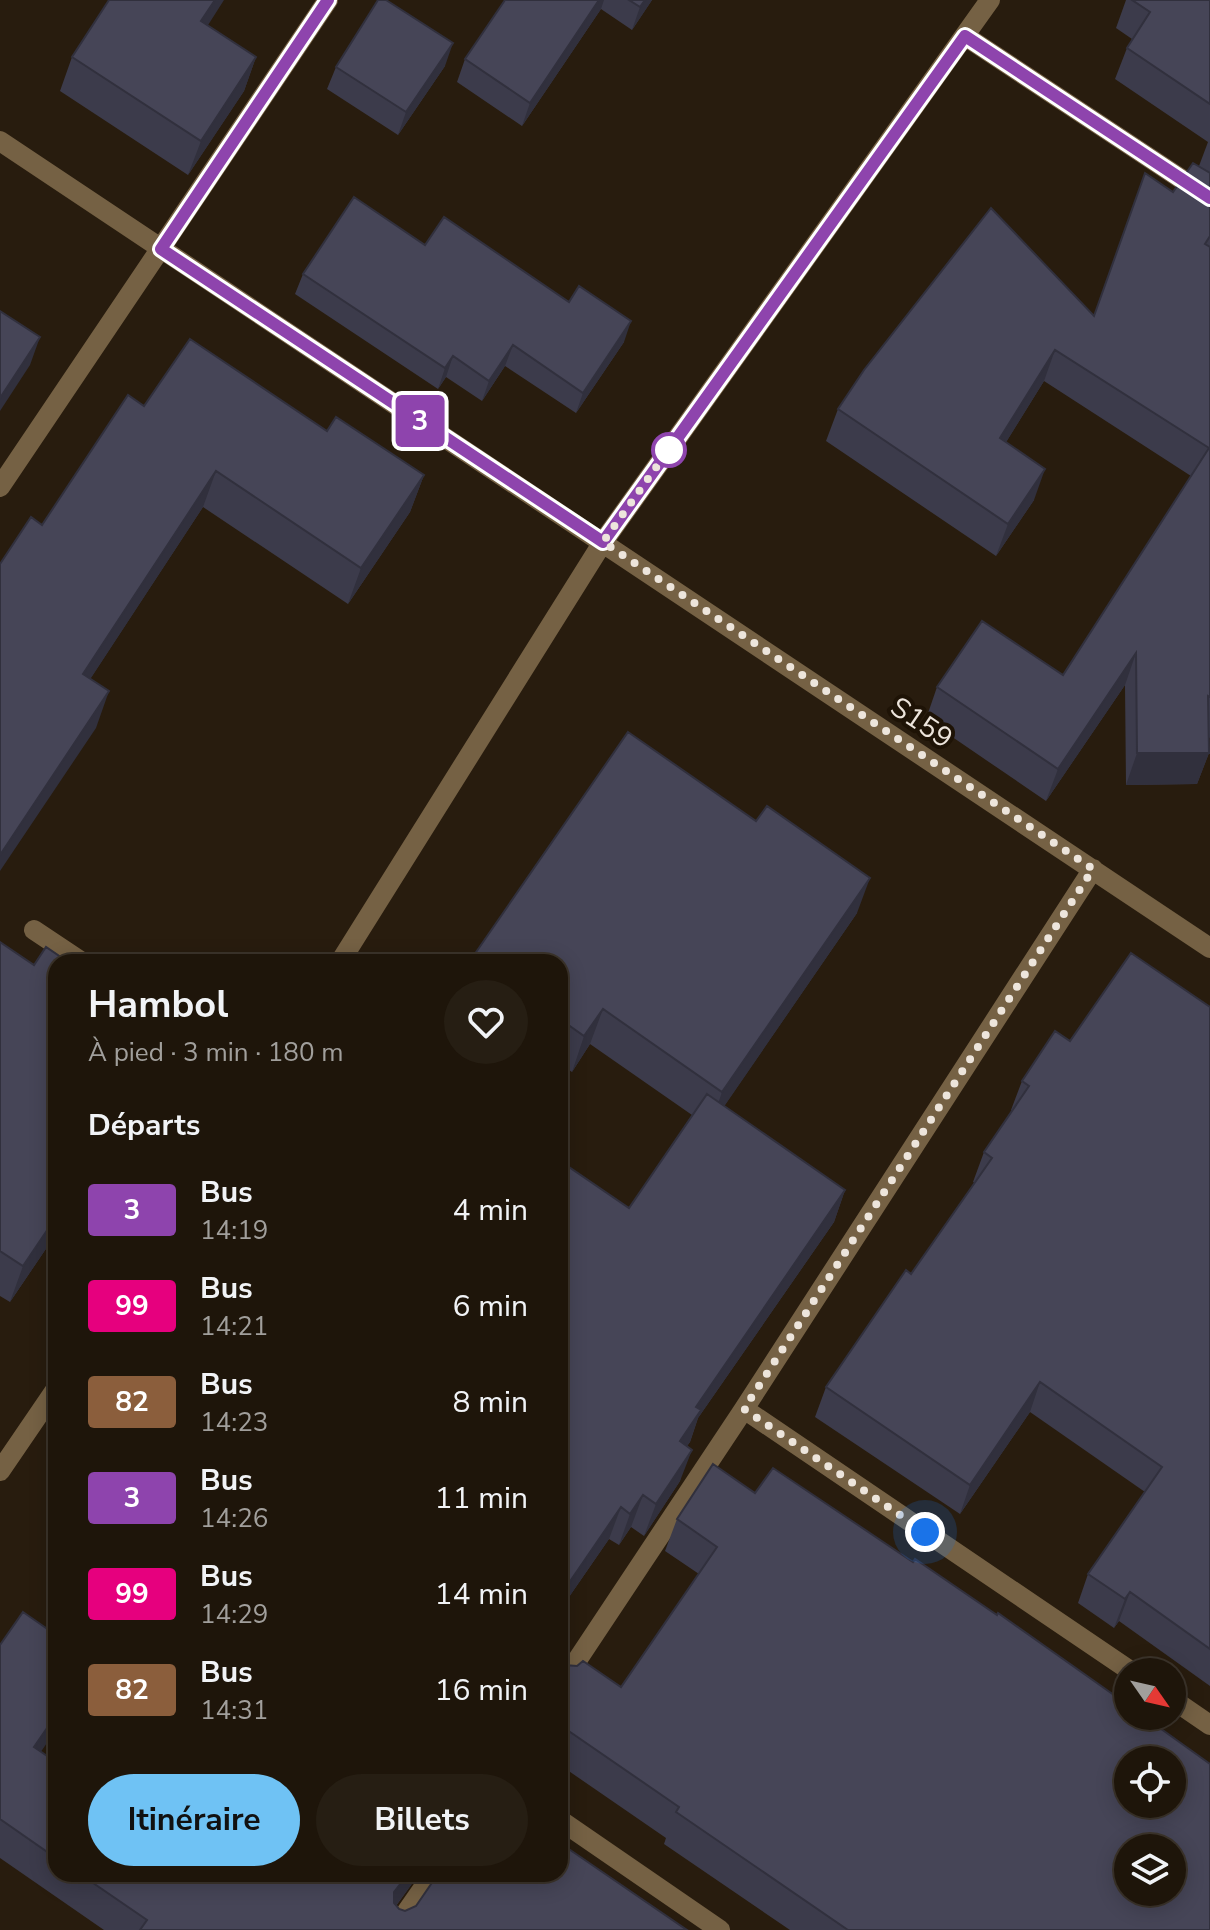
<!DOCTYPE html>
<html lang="fr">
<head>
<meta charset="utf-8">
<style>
  body { margin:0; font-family:"Nunito Sans",sans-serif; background:#261e13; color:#f1f3f6; height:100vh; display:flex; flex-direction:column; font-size:30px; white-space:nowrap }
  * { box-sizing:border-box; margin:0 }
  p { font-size:26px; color:#a19f9c }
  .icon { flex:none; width:44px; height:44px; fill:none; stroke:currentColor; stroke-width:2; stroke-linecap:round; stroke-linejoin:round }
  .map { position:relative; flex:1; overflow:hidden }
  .panel { position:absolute; left:48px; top:954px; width:520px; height:928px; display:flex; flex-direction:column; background:#1e150a; border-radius:24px; box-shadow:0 4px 20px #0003,0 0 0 2px #3c342b }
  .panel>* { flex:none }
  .badge { padding:0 16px; border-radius:6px; font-size:28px; line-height:52px }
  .needle { width:52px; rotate:124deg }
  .buttons { position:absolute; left:1114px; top:1658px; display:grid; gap:16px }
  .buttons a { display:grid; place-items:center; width:72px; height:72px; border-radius:50%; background:#1e150a; box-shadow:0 4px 20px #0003,0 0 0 2px #3c342b; font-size:40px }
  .you { position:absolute; width:40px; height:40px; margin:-20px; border:6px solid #fff; border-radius:50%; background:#1a73e8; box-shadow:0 0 0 12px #1a73e833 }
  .map>.badge { position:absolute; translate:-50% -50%; box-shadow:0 0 0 4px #fff }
  h2 { padding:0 40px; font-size:30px; line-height:72px }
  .round { display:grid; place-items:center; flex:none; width:84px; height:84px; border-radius:42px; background:#261e13 }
  .headline { display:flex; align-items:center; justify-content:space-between; height:136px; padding:0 40px }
  h1 { font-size:38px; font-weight:700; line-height:60px }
  .cta { display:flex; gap:16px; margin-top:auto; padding:16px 40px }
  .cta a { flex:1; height:92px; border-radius:48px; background:#6fc2f4; color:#111; font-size:32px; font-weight:700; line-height:92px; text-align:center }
  .cta a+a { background:#261e13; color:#f1f3f6 }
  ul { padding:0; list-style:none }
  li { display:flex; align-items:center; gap:24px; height:96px; padding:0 40px }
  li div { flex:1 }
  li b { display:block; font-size:30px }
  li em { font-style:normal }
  li .badge { min-width:88px; font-weight:700; text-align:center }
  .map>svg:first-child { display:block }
</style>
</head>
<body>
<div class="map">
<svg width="1210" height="1930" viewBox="0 0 1210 1930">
  <rect width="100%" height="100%" fill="#281c0e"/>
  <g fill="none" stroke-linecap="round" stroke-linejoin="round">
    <path stroke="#756144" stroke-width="20" d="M965 36 1210 198
      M0 141 1210 948
      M0 487 328 0
      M34 930 82 962
      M340 962 603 542 990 0
      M744 1409 1132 1672
      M0 1471 56 1389
      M560 1686 744 1409 1093 869
      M1172 1699 1210 1725
      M560 1820 720 1930
      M394 1930 433 1874"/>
  </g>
  <path fill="#3c3b4b" d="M505 0H652L632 30 601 9 522 126 457 82 465 59Z
    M1126 0H1210V738L1208 737 1209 753 1197 784 1126 785 1125 685 1046 801 926 719 937 687 1063 675 1191 476 1044 381 1006 442 1034 500 996 556 826 441 838 409 1093 316 1173 192 1199 166 1208 142 1115 79 1127 48 1132 39 1116 28Z
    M208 26 256 57 244 91 188 175 60 91 72 57Z
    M445 66 398 135 327 89 336 67Z
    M425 245 624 342 576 413 505 366 482 401 446 377 438 389 295 294 303 274Z
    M327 431 424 475 410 512 348 604 203 507 90 679 96 728 42 525Z
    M857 913 724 1106 845 1190 834 1222 698 1418 690 1442 687 1446 680 1481 644 1536 631 1527 619 1545 609 1539 560 1610V1161L629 1208 692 1115 590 1044 572 1072 560 1064V962H470L472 958Z
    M0 942 56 1234 10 1302 0 1296Z
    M1210 1007V1686L1119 1621 1114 1628 1078 1603 1088 1574 1145 1492 1030 1412 960 1514 815 1417 826 1387 911 1274 975 1183 973 1182 984 1152 1012 1111 1011 1110 1022 1081 1070 1041Z
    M713 1464 1210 1930H790L664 1844 666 1838 560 1765V1657L564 1665 621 1687 699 1574 665 1551 677 1519Z
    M0 1645 41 1752 56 1762V1874H419L396 1906 399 1909 405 1911 687 1930H104L0 1858Z"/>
  <path fill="#31303d" d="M215 0H224L189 55 201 21Z
    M599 0H604L601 9 522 126 530 103Z
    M645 0H652L632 30 640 7Z
    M453 43 445 66 398 135 406 112Z
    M256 57 244 91 188 175 201 141Z
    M631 321 624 342 576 413 583 393Z
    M40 337 30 365 0 411V398Z
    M513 345 505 366 482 401 489 381Z
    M1055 350 1044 381 989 470 1000 438Z
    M453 356 446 377 438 389 445 368Z
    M1045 469 1034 500 996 556 1008 524Z
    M216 471 203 507 70 710 83 674Z
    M424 475 410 512 348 604 361 568Z
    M1136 653 1125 685 1046 801 1058 769Z
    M109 691 96 728 0 871V855Z
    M1137 753H1209L1197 784 1126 785Z
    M870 878 857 913 710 1127 722 1092Z
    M603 1009 590 1044 572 1072 584 1036Z
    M845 1190 834 1222 698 1418 690 1442 668 1473 680 1441 696 1407Z
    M56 1217V1234L10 1302 23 1266Z
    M1040 1382 1030 1412 960 1514 970 1485Z
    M692 1450 680 1481 644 1536 656 1504Z
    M643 1495 631 1527 619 1545 630 1514Z
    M621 1507 609 1539 560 1610V1596Z
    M1130 1592 1119 1621 1114 1628 1125 1599Z
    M56 1715V1730L22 1779 34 1747Z
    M408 1874H419L383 1923 394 1892Z"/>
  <path fill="#464557" stroke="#31303d" stroke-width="2" fill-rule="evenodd" d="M109 0H215L201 21 256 57 201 141 72 57Z
    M378 0H386L453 43 406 112 336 67Z
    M505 0H599L530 103 465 59Z
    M629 0H645L640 7Z
    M1132 0H1210V104L1127 48 1150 12Z
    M1193 163 1210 173V236L1205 244 1210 247V697L1208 696 1209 753H1137L1136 653 1058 769 937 687 982 621 1063 675 1209 448 1055 350 1000 438 1045 469 1008 524 838 409 864 370 991 208 1094 316 1145 173 1173 192Z
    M354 197 425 245 444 217 569 302 579 286 631 321 583 393 513 345 489 381 453 356 445 368 303 274Z
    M0 311 40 337 0 398Z
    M190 339 327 431 336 417 424 475 361 568 216 471 83 674 109 691 0 855V564L31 517 42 525 128 395 144 406Z
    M628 732 756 821 767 806 870 878 722 1092 603 1009 584 1036 560 1019V962H477L472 958Z
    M0 942 34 965 46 947 68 962H56V1217L23 1266 0 1251Z
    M1131 953 1210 1007V1649L1130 1592 1125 1599 1088 1574 1162 1467 1040 1382 970 1485 826 1387 906 1270 911 1274 992 1158 984 1152 1029 1086 1022 1081 1055 1031 1070 1041Z
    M707 1094 845 1190 696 1407 701 1410 680 1441 692 1450 656 1504 643 1495 630 1514 621 1507 560 1596V1161L629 1208Z
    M713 1464 755 1493 773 1468 913 1562 915 1559 997 1615 998 1613 1128 1705V1716H1143L1210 1764V1930H848L676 1812 679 1807 560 1725V1657L564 1665 577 1666 583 1661 621 1687 717 1547 677 1519ZM1128 1760H1172V1804H1128ZM1128 1848H1172V1892H1128Z
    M23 1612 56 1635V1715L34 1747 56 1762V1858L0 1819V1645Z
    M560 1843 687 1930H140L147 1920 80 1874H408L394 1892V1903L399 1909 405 1911 416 1906 438 1874H560Z"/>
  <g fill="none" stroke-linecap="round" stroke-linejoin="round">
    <defs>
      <path id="line" d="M328 0 161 249 603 542 965 36 1210 198"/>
    </defs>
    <use href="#line" stroke="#fff" stroke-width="18"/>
    <use href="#line" stroke="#8e44ad" stroke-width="12"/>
    <path stroke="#ede5dc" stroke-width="8" stroke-dasharray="0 14.4" d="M669 450 675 441 603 542 1093 869 744 1409 925 1532"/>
  </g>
  <circle fill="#fff" stroke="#8e44ad" stroke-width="4" cx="669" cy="450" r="16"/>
  <g text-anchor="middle" stroke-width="8" stroke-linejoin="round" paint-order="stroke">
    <g font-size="28" fill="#ede5dc" stroke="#1e1306">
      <text transform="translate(922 722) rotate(34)" y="10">S159</text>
    </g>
  </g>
</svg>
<div class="buttons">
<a><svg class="needle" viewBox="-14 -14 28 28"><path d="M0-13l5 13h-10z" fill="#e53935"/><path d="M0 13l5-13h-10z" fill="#a19f9c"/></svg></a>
<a><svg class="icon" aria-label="locate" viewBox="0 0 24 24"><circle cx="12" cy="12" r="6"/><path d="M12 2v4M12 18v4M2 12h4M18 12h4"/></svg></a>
<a><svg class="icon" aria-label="layers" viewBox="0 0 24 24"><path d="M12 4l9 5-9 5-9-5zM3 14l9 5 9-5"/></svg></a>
</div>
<div class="you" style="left:925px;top:1532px"></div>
<b class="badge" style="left:420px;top:421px;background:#8e44ad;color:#fff">3</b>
<section class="panel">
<div class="headline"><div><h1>Hambol</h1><p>À pied · 3 min · 180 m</p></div><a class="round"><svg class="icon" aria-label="heart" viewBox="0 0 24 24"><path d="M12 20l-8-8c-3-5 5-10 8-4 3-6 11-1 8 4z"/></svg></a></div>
<h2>Départs</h2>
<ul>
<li><span class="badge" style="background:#8e44ad;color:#fff">3</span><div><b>Bus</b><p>14:19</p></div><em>4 min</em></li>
<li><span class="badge" style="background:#e6007e;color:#fff">99</span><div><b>Bus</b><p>14:21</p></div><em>6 min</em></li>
<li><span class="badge" style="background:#8b5e3c;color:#fff">82</span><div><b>Bus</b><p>14:23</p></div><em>8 min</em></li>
<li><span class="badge" style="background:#8e44ad;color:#fff">3</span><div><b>Bus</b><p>14:26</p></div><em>11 min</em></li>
<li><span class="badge" style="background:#e6007e;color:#fff">99</span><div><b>Bus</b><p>14:29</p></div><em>14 min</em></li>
<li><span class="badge" style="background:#8b5e3c;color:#fff">82</span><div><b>Bus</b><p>14:31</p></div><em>16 min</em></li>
</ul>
<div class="cta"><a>Itinéraire</a><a>Billets</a></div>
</section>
</div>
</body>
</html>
